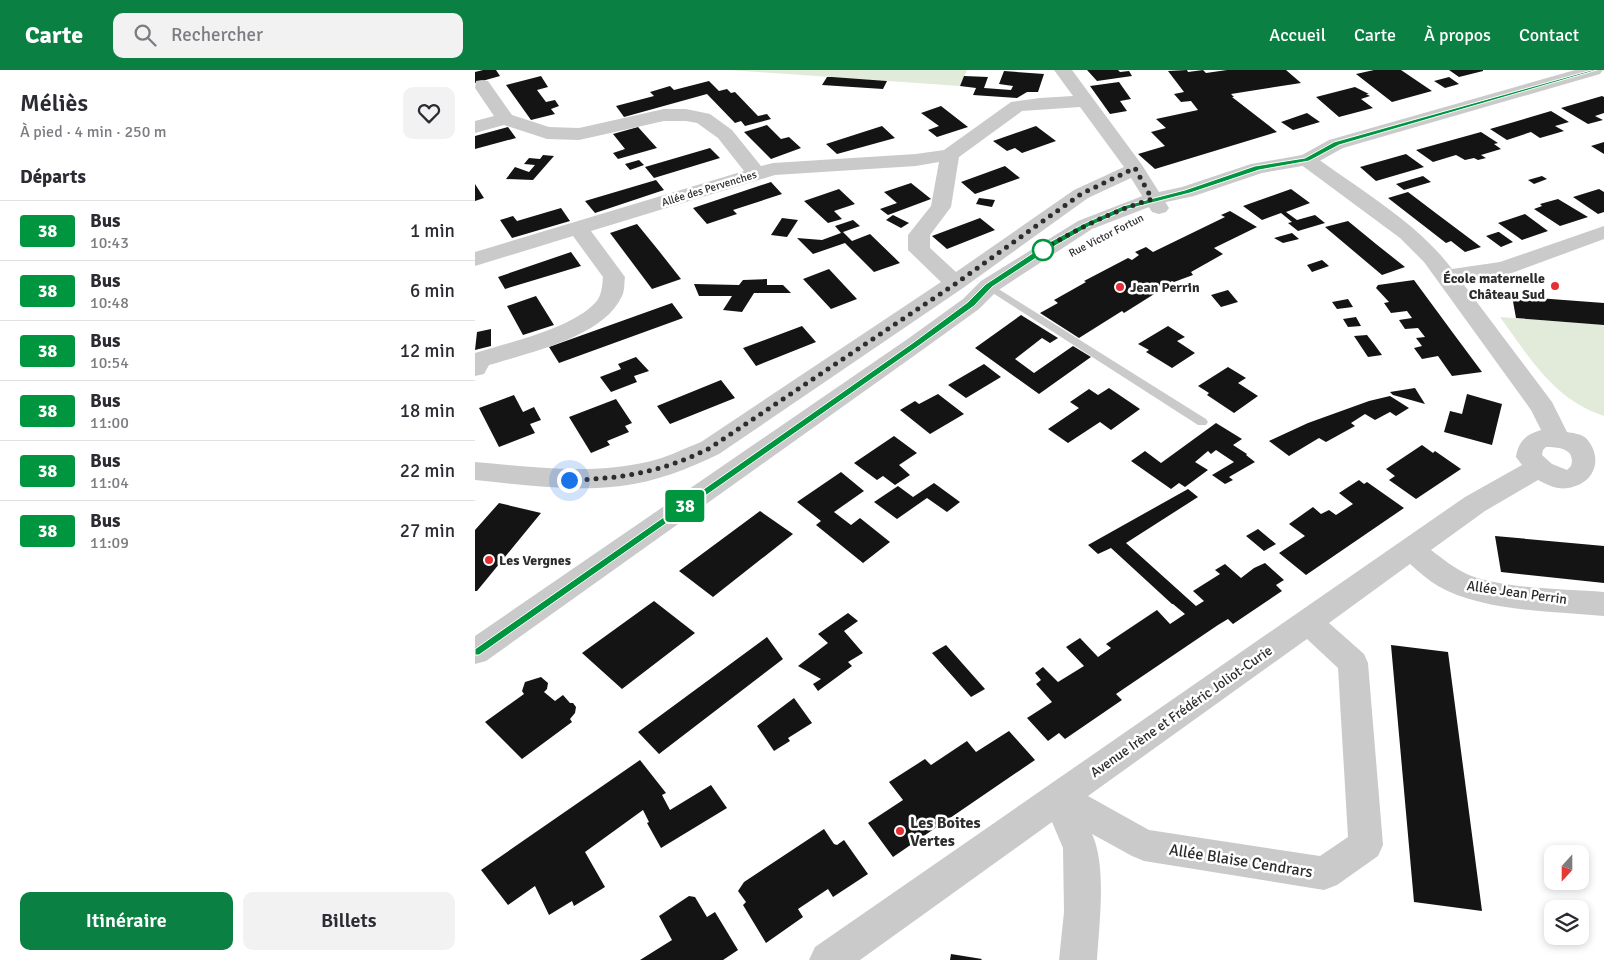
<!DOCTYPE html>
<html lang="fr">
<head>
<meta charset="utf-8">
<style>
  body { margin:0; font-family:Signika,sans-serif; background:#f2f2f3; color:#2b2b33; height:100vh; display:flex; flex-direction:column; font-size:19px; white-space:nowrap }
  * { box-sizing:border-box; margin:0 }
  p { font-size:16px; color:#7c7c81 }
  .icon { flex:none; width:28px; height:28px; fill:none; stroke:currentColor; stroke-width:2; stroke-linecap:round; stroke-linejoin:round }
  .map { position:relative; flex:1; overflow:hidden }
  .side { display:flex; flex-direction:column; background:#fff; width:475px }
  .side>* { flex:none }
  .badge { padding:0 10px; border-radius:4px; font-size:18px; line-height:32px }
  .needle { width:32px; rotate:201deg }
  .fabs { position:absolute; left:1069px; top:775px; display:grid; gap:10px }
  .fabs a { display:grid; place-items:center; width:45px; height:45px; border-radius:10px; background:#fff; box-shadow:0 2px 8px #0003; font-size:25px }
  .you { position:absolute; width:25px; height:25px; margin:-12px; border:4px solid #fff; border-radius:50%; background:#1a73e8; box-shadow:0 0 0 8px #1a73e833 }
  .map>.badge { position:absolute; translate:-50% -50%; box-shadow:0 0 0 2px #fff }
  h2 { padding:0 20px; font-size:19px; line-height:45px }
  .round { display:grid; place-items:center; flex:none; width:52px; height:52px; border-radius:10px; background:#f2f2f3 }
  .head { display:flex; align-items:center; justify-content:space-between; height:85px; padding:0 20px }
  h1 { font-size:24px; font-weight:600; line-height:38px }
  .action { display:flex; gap:10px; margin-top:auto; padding:10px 20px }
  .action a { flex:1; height:58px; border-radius:10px; background:#0b8043; color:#fff; font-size:20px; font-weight:600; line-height:58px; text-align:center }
  .action a+a { background:#f2f2f3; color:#2b2b33 }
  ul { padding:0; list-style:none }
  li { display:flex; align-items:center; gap:15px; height:60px; padding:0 20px; border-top:1px solid #e1e1e2 }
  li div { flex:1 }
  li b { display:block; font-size:19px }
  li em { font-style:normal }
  li .badge { min-width:55px; font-weight:700; text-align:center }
  header { display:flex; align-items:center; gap:30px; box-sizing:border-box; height:70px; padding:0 25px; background:#0b8043; color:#fff }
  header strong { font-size:24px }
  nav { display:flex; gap:28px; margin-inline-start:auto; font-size:18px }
  .search { width:350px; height:45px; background:#f2f2f3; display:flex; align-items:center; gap:12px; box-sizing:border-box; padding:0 18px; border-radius:10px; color:#7c7c81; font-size:19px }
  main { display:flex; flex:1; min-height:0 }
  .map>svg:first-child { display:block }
</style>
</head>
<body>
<header>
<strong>Carte</strong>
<div class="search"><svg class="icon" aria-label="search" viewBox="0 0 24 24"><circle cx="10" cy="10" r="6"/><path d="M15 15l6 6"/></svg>Rechercher</div>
<nav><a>Accueil</a><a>Carte</a><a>À propos</a><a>Contact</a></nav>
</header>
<main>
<section class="side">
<div class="head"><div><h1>Méliès</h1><p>À pied · 4 min · 250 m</p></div><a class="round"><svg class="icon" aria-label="heart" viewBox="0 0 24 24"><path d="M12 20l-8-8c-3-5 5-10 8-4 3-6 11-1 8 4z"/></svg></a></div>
<h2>Départs</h2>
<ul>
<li><span class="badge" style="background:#009640;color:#fff">38</span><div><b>Bus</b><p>10:43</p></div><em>1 min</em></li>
<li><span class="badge" style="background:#009640;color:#fff">38</span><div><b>Bus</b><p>10:48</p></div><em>6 min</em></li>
<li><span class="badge" style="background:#009640;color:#fff">38</span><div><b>Bus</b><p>10:54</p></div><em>12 min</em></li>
<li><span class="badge" style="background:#009640;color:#fff">38</span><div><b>Bus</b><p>11:00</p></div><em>18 min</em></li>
<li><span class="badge" style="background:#009640;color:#fff">38</span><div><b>Bus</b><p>11:04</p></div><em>22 min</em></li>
<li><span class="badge" style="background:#009640;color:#fff">38</span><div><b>Bus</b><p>11:09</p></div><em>27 min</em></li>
</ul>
<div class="action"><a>Itinéraire</a><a>Billets</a></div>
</section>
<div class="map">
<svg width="1129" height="890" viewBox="0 0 1129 890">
  <rect width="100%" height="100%" fill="#fff"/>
  <path fill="#e2ebda" d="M254 0H492L485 16Z
    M1025 247 1129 255V346C1079 330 1054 287 1025 247Z"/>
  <path fill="#141414" d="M8 0H21L25 6 0 13V2Z
    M612 0H643L645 2 654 1 657 6 622 11Z
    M712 0 713 2 728 0 731 3 752 0H811L826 13 756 24 759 27H757L802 62 680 99 663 84 690 76 676 62 691 58 681 49 723 40 716 31 706 32 699 24 709 22 693 1Z
    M899 0H926L957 21 917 32 881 4Z
    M974 0H1008V1L984 7Z
    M529 1 569 4 563 22H552L542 28 498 25 501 18 485 16 489 6 513 7 509 18 536 20 538 16 524 14Z
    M66 6 73 17 62 20 71 32 80 30 84 36 76 39 80 44 56 50 31 15Z
    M352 7H357L412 11 408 19 347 15Z
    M974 7 984 14 970 18 959 11Z
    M234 11 244 21 252 19 256 23 260 22 283 46 292 44 296 49 270 56 266 51 260 53 232 24 149 47 141 36 179 26 175 22 195 16 199 20Z
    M644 12 656 29 645 31 652 41 635 44 615 16Z
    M880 17 894 24H891L895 26 886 29 898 38 864 47 841 27Z
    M1127 26 1129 27V43L1120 46 1128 50 1113 54 1086 38Z
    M466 36 493 57 462 67 453 60 464 56 446 43Z
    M1076 41 1094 52 1080 56 1089 61 1065 68 1056 62 1032 70 1015 59Z
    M832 43 845 52 818 60 806 52Z
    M292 55 306 69 314 67 326 78 296 89 269 62Z
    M407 56 420 68 362 84 351 74Z
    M561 56 581 71 547 83 540 78 532 81 518 71Z
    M33 57 41 68 0 79V66Z
    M163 57 182 78 143 89 138 83 150 79 138 64Z
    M1006 62 1023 73 1019 74 1026 79 1006 85 1011 88 1003 90 999 88 990 90 981 85 958 92 941 80Z
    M1129 72V84L1116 76Z
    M235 78 245 88 179 108 170 97Z
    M931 84 949 97 901 111 885 97Z
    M68 85 79 86 58 110 31 109 40 97 54 102 60 95 49 94 54 88 65 89Z
    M164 90 169 95 155 100 150 94Z
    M530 96 545 108 500 124 486 112Z
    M948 106 956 112 929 120 921 114Z
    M1067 106 1072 109 1059 114 1053 110Z
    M181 110 189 120 120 143 110 131Z
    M296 112 307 124 258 140 262 144 232 154 218 138Z
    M436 113 456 129 413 145 405 139 422 133 409 122Z
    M0 114 9 128 0 131Z
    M364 119 380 134 359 141 367 149 353 153 329 131Z
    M816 119 835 133 811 142 822 150 840 145 850 153 823 161 813 153 817 152 806 143 787 150 768 136Z
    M1124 119 1129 122V142L1123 144 1098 127Z
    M933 122 962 144 1006 177 990 182 976 171 971 173 913 128Z
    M504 128 520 130 517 137 501 134Z
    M1083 129 1113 147 1085 156 1059 139 1067 136 1065 134Z
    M86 138 95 151 37 168 25 150 38 146 42 151Z
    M755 141 782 157 739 178 748 184 716 202 718 205 699 212 697 211 682 220 684 221 649 243 647 241 604 268 565 243 583 233 579 230 611 212 609 211 653 188 657 190 664 185 660 182 671 177 678 182 750 147 746 145Z
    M1050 144 1073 161 1047 170 1023 153Z
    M418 145 434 153 426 158 411 150Z
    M307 148 323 150 312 167 296 165Z
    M505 148 520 160 472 179 457 166Z
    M378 150 385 156 368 162 377 171 395 164 425 193 399 202 370 173 338 184 322 168 347 170 366 163 360 156Z
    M873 151 901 174 930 197 907 205 850 157Z
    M162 154 184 181 206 209 177 219 135 163Z
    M1023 162H1024L1038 172 1026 177 1011 166Z
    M817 163 824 169 808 173 799 168Z
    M96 182 106 196 30 219 23 207Z
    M847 190 854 196 837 202 832 195Z
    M354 199 382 229 356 239 328 209Z
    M292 209V215H308L316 223H279L267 242 248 240 257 226H224L219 214 264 215 268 210Z
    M939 210 978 263 1007 302 977 306 963 286 947 289 939 278 947 276 941 268 950 267 943 258 930 259 924 250 937 248 932 241 916 243 909 233 914 232 901 218 903 215Z
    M753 220 763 232 746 237 736 225Z
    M61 226 79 255 48 265 32 236Z
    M1037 226 1129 233V255L1041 248Z
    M873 229 878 237 862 239 857 232Z
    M197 233 208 248 84 293 74 277Z
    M546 245 583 268 575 273 567 268 540 289 559 303 598 276 616 287 564 324 500 278Z
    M881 247 886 256 873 257 868 249Z
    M327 256 341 272 281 296 268 278Z
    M693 256 710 267 702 271 720 283 697 298 671 282 674 280 663 274Z
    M16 259V276L0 280 2 262Z
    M892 265 899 274 907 285 893 287 879 266Z
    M161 287 174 301 159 306 162 312 136 322 125 307 146 299 143 294Z
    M509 294 526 307 491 328 473 315Z
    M753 297 771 308 763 313 783 326 759 343 732 325 734 323 723 316Z
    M246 310 260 328 195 354 182 336Z
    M634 318 665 339 636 360 625 352 593 373 573 359 604 338 595 332 614 319 623 325Z
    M940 318 950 334 918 325 915 322Z
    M463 324 489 344 455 364 425 340 440 331 444 334Z
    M992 324 1027 334 1017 375 969 362 975 341 987 344Z
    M39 325 48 342 59 337 66 350 55 354 60 363 24 377 4 338Z
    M915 326 934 338 921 346 915 342 900 350 890 344 876 353 880 356 851 372 844 368 814 386 794 371 833 353 894 331Z
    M141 329 157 353 150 356 154 362 132 371 135 375 116 383 94 347Z
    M741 353 767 369 758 375 772 384 771 385 780 392 754 407 758 410 750 414 737 405 759 392 741 380 736 384 733 381 720 392 733 400 710 417 704 413 696 419 656 391 670 381 686 393Z
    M419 366 442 383 424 395 435 405 420 415 408 406 402 410 379 393Z
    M947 375 958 383 960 381 986 399 941 429 914 410 920 406 911 399Z
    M366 402 389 421 359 442 376 455 385 448 415 472 388 493 341 455 346 451 322 432Z
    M884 410 889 414 892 412 929 438 831 505 804 483 830 466 814 454 838 437 846 444 854 440 861 445 878 434 864 423Z
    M459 413 485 432 472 442 452 428 422 449 399 432 423 416 438 427Z
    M713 419 723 427 651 473 721 536 729 531 718 521 745 504 740 500 750 494 766 508 779 498 790 493 809 510 801 515 807 521 758 554 753 549 743 555 641 624 647 630 590 669 584 663 573 671 552 648 577 632 561 614 566 610 560 603 568 597 583 612 609 596 591 577 605 568 623 587 636 578 631 574 682 540 695 554 710 544 698 534H697L636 478 623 484 613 475Z
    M24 433 66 443 2 521H0V460Z
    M285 441 318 464 238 527 204 501Z
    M783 459 801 474 789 481 771 466Z
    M1020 466 1129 476V513L1026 502Z
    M179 531 220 563 147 619 107 583Z
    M373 543 383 551 369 561 388 583 373 592 377 596 343 621 338 614 346 609 323 596 353 573 343 564Z
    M292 567 308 589 184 684 163 662Z
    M471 575 510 619 496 627 457 583Z
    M916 575 973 582 1007 841 939 832Z
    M66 607 73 613 72 619 69 622 80 631 88 625 95 633H98L101 637 100 643 95 649 97 652 47 689 10 652 49 624 47 621 50 612Z
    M319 628 337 653 313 668 315 671 299 681 282 656Z
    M534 661 560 690 418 787 393 753 428 730 414 712 450 689 456 695 492 671 501 682Z
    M165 690 191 723 187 725 195 740 236 715 252 738 186 778 172 753 174 752 168 740 110 782 130 817 99 836 97 831 74 845 60 816 33 835 6 800Z
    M349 759 359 774 362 775 369 770 393 804 358 827 353 819 323 839 328 847 291 873 268 835 271 832 263 821 269 812Z
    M214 826 220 827 232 847 240 842 263 880 248 890H165L197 870 184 846Z
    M476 884 507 889 506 890H475Z"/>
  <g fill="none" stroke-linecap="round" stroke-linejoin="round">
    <path fill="#cacaca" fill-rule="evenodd" d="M514 213 731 349 733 352 731 355H723L510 218 508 216Z"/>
    <path fill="#cacaca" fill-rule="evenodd" d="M579 0H597L667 95 694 138 691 142 684 144 677 142 656 108 613 128 488 218 244 384C213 399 180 412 146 416 97 422 48 415 0 410V392C57 397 115 405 172 392 191 388 208 379 226 372L466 212 433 180V165L456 136 464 92 441 96 300 105 116 161 150 207C149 213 150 220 147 226 129 267 53 283 14 295L9 304 0 306V283C33 273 97 258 120 233 127 226 127 216 128 207L98 166 0 196V182L269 101 243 68 222 53 211 51H189L104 70 72 69 29 55 0 63V51L19 46 0 18 1 11 7 10 13 11 37 45 74 57 104 58 189 39H211L235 44 257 60 286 96 298 93 441 84 469 80 536 32 565 28 598 26ZM605 37 649 97 599 120 481 202 455 178V165L476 137 484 87 547 41Z
      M832 84 839 86C885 120 943 153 977 199L1025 192 1129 156V169L1037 203 986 211 1077 332 1092 362C1098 363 1106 364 1111 368 1129 388 1120 414 1093 418 1083 420 1072 415 1063 410L1010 441 956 480C968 489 980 499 994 505 1029 519 1090 519 1129 522V546C1077 541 1009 542 963 516 953 510 944 502 935 494L854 553 889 584 893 593 908 775 903 786 862 815 849 820 669 791 657 786 617 764C632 796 624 855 622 890H584L589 842 588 778 577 752 385 890H334L340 877 990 427 1047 395 1041 387C1043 372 1051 364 1066 360L1056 340 949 192 925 168 825 94 822 90 825 86ZM1071 377C1084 377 1101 379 1096 396L1092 400 1077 394 1067 385 1068 380ZM832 569 863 598 873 767 845 786 674 760 613 726Z"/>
    <path fill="#cacaca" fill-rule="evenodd" d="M1100 0H1128L1125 4 868 78 839 94 787 103 719 126 682 134 617 159 522 221 504 239 450 278 11 591 0 594V566L434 268 488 229 506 211 603 151 670 125 707 117 776 94 827 85 854 70Z"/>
  </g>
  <path fill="#009640" stroke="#fff" d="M1117 0H1122L864 75 834 91 784 100 715 123 653 139 613 157 578 177 517 217 499 236 445 275 4 585H0V579L439 272 493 232 511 214 573 173 608 154 648 136 710 120 780 96 830 88 859 72Z"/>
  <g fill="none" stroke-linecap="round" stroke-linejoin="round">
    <path stroke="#2d2d2d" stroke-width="5" stroke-dasharray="0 9" d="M94 410C146 409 188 402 235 378L480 214 606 124 660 98 677 129C635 142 597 161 560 185L568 180"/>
  </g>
  <circle fill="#fff" stroke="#009640" stroke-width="2.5" cx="568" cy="180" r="10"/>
  <g fill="#e52e36" stroke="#fff" stroke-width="2">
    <circle cx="1080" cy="216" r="5"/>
    <circle cx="645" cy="217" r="5"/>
    <circle cx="14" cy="490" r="5"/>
    <circle cx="425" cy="761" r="5"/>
  </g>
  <g text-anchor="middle" stroke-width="5" stroke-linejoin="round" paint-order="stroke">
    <g font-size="11" fill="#2d2d2d" stroke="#fff">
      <text transform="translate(234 118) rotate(-17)" y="4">Allée des Pervenches</text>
      <text transform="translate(631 165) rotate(-27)" y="4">Rue Victor Fortun</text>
    </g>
    <g font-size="14" font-weight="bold" fill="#2d2d2d" stroke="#fff" text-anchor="start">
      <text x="1070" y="213" text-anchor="end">École maternelle<tspan x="1070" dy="16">Château Sud</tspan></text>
      <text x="655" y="222">Jean Perrin</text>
      <text x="24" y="495">Les Vergnes</text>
    </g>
    <g font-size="14" fill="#2d2d2d" stroke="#fff">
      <text transform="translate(1042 522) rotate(8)" y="5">Allée Jean Perrin</text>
      <text transform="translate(706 641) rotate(-35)" y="5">Avenue Irène et Frédéric Joliot-Curie</text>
    </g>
    <g font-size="16" font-weight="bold" fill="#2d2d2d" stroke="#fff" text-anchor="start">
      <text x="435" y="758">Les Boites<tspan x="435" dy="18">Vertes</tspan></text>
    </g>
    <g font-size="16" fill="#2d2d2d" stroke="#fff">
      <text transform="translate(766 790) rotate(9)" y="6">Allée Blaise Cendrars</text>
    </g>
  </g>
</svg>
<div class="fabs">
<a><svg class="needle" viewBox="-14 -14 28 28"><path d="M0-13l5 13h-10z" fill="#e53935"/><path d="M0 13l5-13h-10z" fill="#7c7c81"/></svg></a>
<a><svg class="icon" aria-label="layers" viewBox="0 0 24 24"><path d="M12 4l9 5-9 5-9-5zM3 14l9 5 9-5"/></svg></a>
</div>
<div class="you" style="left:94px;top:410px"></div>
<b class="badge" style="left:210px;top:436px;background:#009640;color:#fff">38</b>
</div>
</main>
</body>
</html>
